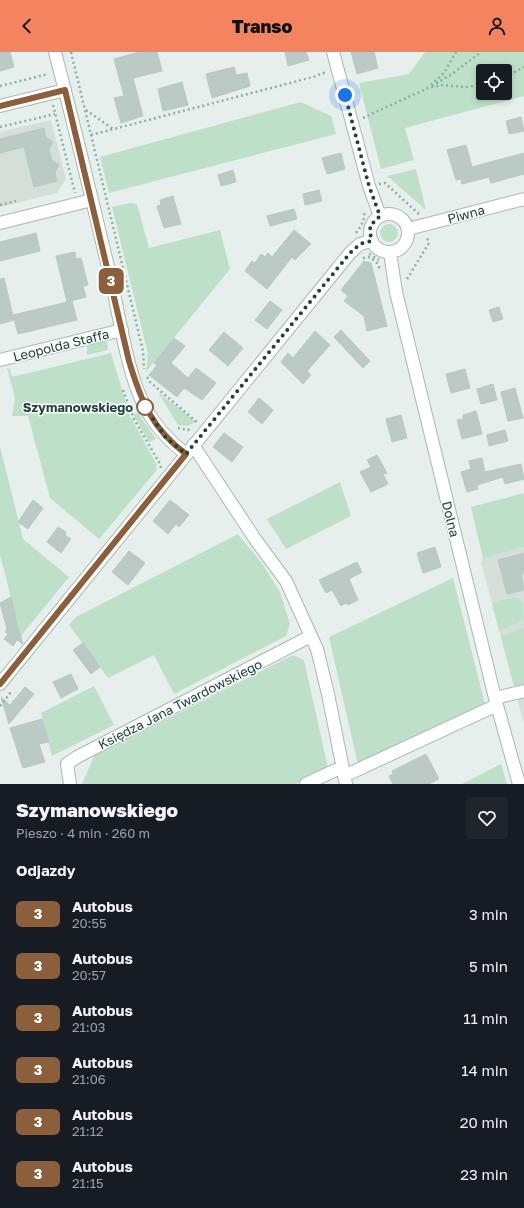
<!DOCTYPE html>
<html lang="pl">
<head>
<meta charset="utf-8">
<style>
  body { margin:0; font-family:"Golos Text",sans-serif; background:#20242c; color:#f1f3f6; height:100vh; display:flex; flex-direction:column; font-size:15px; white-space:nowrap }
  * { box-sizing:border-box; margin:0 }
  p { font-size:13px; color:#9ea1a6 }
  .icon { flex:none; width:22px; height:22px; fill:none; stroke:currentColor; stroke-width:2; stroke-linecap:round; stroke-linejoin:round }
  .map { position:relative; height:732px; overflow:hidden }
  .details { display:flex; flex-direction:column; background:#171b24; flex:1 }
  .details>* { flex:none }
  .badge { padding:0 8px; border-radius:6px; font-size:14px; line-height:26px }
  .buttons { position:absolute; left:476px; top:12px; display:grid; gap:8px }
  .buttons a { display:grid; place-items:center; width:36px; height:36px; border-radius:4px; background:#171b24; box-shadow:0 2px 6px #0003; font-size:20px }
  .you { position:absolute; width:20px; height:20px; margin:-10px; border:3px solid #fff; border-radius:50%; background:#1a73e8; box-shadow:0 0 0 6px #1a73e833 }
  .map>.badge { position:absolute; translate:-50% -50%; box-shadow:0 0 0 2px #fff }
  h2 { padding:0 16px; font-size:15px; line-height:36px }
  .round { display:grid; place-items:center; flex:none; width:42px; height:42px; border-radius:4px; background:#20242c }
  .overview { display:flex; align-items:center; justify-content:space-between; height:68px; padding:0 16px }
  h1 { font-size:19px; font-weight:800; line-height:30px }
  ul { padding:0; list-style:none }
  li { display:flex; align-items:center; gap:12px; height:52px; padding:0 16px }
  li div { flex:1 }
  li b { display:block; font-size:15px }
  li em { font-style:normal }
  li .badge { min-width:44px; font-weight:700; text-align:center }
  header { display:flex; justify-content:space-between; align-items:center; height:52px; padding:0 16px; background:#f4845f; color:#111; font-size:18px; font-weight:800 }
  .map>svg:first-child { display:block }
</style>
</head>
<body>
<header><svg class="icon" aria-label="back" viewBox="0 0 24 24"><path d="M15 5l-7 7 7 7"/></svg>Transo<svg class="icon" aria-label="person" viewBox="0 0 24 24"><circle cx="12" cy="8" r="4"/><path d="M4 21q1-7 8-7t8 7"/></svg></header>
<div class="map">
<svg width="524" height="732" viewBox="0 0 524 732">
  <rect width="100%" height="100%" fill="#e6efeb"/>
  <path fill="#d4dfda" d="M51 68 66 127 57 141 0 155V80Z
    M524 495V672L481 510 483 506Z"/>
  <path fill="#bfe0c8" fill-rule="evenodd" d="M425 0H524V44L405 76 414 108 381 117 359 31 409 22ZM483 19H505V41H483Z
    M301 50 331 64 336 82 109 141 100 105Z
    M416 117 426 158 387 124Z
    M130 151 137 152 149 196 220 178 230 217 146 320 148 302 112 155Z
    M380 181a9 9 0 1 1 18 0a9 9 0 1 1-18 0Z
    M101 290H107L108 298 87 303V294Z
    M111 301 130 364 157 413 156 419 99 487 50 446 28 364H12L15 346 7 316 10 317 12 325Z
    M158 340 196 370 187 374 178 373Z
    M138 361 156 387 149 390 133 362Z
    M0 395 23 487 69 525 21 584 0 503Z
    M340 430 351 464 286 497 267 467Z
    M524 441V495L483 506 471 455Z
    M238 482 261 510 280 540 290 572 286 584 174 642 154 603 108 626 69 573 76 565Z
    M453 526 485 652 358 713 329 585Z
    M514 545 522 550 524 566 515 572 499 578 492 551Z
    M524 576V637L515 639 501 584Z
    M293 603 304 608 328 716 296 732H82L94 704Z
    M94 634 114 673 52 704 41 661Z
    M501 712 507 732H462Z"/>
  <path fill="#bbcac4" stroke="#b8c9c2" d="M0 0H10L14 15 0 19Z
    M139 0H157L162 19 133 26 143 64 121 71 114 46 124 44 114 7Z
    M285 0H306L309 8 288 14Z
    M351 0H374L378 16 357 22Z
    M234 15 236 23 247 21 250 34 212 46 206 22Z
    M182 30 188 53 163 59 158 37Z
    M521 65 524 79 509 82 506 69Z
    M44 76 46 85 53 90 49 97 52 108 59 113 55 120 57 129 34 135 24 95 0 101V87Z
    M466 93 472 115 524 101V122L491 131 489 125 462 132 461 127 456 128 447 98Z
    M341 101 345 117 327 122 322 106Z
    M233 118 236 130 221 134 218 123Z
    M319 138 322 149 305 153 303 142Z
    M173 144 181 172 164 176 157 154 161 153 160 148Z
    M294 157 297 167 270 174 267 164Z
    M294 178 311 192 295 208 292 205 267 237 245 219 252 209 255 211 261 202 265 205 268 201 272 205Z
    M36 181 40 199 0 209V190Z
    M75 200 76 207 81 206 88 233 83 234 86 245 67 250 56 204Z
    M364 209 371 211 387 274 367 279 364 264 344 249 348 244 341 238Z
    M4 226 14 268 0 272V227Z
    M72 249 77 268 18 282 13 263Z
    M270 249 282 258 267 277 255 268Z
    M499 255 503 267 493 270 489 258Z
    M341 278 370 309 363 316 334 285Z
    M315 279 330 293 307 319 311 323 303 332 281 310 288 301 293 306Z
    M224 280 243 296 228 314 209 298Z
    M174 286 185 294 171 311 188 326 196 316 216 331 202 348 184 336 177 345 149 323 157 313 154 311Z
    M465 317 470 336 451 341 446 322Z
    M493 332 497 348 481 352 477 337Z
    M515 336 523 366 508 369 501 340Z
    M259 346 273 358 262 372 248 360Z
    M476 359 482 382 462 387 457 368 463 367V363Z
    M401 363 407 386 392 390 386 367Z
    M505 378 508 389 489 394 487 383Z
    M224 381 243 395 232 410 213 395Z
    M377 403 387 421 383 422 388 432 371 440 360 420 371 415 367 408Z
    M482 406 485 420 521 412 524 427 505 432 503 425 477 433 478 437 467 440 461 420 471 417 469 409Z
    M33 448 43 456 28 477 18 470Z
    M170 448 189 463 179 475 176 472 168 482 153 469Z
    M58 475 66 480 65 483 71 487 61 501 47 490Z
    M435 495 441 515 423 521 417 501Z
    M129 499 145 511 128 533 112 520Z
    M524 501V521L521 522 524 538 507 542 498 508Z
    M357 510 362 520 349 527 358 548 348 553 346 551 341 554 332 538 326 541 319 528Z
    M11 545 17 571 23 592 17 588 13 594 4 587 8 582 5 580 7 577 0 551Z
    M83 591 100 615 91 622 73 598Z
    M71 622 78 637 61 646 53 630Z
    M25 635 34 642 9 672 1 645 10 653Z
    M42 667 49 690 39 692 45 710 23 716 10 676Z
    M426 702 439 727 429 732H393L389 724 393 722 392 719Z"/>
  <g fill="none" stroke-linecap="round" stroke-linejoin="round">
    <defs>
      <path id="minor" d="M55 0C75 77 94 155 112 232 120 268 128 324 145 355 155 374 169 389 186 402
        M333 0 369 134 380 164
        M0 54 65 38
        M370 181a19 19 0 1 1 38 0a19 19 0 1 1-38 0Z
        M0 171 92 148
        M408 177 524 147
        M390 201 396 240 495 646 519 732
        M0 308 122 278
        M193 393 255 487 286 529 311 584 317 597 328 642 346 732
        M0 632 350 201 360 192 371 189
        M495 646 524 639
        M344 724 497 653
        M70 732 67 712 77 705 311 584
        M306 732 342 715"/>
    </defs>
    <use href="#minor" stroke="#a8b8b2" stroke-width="14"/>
    <path stroke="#86b3a5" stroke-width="2.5" stroke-dasharray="2 3" stroke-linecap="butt" d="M71 0 143 299 144 317
      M505 25 524 15
      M431 33 444 21 456 0
      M0 34 48 22
      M432 34 452 22 481 0
      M53 53 75 141
      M86 58 113 77
      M363 66 428 36 441 33 465 35 483 33
      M0 75 55 62
      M91 83 313 25 326 20
      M379 132 385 131 420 163
      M0 153 16 149
      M356 181C362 173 365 168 364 158
      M369 202 379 208
      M363 206 370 205 377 211 380 217
      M407 227 429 191 427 185
      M147 325 150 330 198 371
      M123 338 134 367 160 412 161 416
      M178 376 188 378 192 375
      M0 654 11 640"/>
    <use href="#minor" stroke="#fff" stroke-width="12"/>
  </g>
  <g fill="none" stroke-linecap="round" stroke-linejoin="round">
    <defs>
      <path id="line" d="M0 54 65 38 129 309C141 349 152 377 186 402L0 632"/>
    </defs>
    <use href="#line" stroke="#fff" stroke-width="9"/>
    <use href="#line" stroke="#8b5e3c" stroke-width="6"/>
    <path stroke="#24423a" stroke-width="4" stroke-dasharray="0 7.2" d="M145 355 166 386 186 402 350 201 360 192 371 189 370 174 380 164 369 134 345 43"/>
  </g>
  <circle fill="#fff" stroke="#8b5e3c" stroke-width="2" cx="145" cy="355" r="8"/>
  <g text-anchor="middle" stroke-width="3" stroke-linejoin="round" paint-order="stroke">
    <g font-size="13" fill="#24423a" stroke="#f7fbf9">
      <text transform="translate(466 162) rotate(-15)" y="5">Piwna</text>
      <text transform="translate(61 293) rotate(-14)" y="5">Leopolda Staffa</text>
      <text transform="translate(451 467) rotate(76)" y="5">Dolna</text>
      <text transform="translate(180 652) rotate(-27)" y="5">Księdza Jana Twardowskiego</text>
    </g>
    <g font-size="13" font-weight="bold" fill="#24423a" stroke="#f7fbf9" text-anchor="end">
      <text x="133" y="360">Szymanowskiego</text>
    </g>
  </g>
</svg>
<div class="buttons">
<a><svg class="icon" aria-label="locate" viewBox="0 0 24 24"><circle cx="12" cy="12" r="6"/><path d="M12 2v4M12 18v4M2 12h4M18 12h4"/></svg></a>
</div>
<div class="you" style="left:345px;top:43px"></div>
<b class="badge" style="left:111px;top:229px;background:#8b5e3c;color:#fff">3</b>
</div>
<section class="details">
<div class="overview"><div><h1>Szymanowskiego</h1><p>Pieszo · 4 min · 260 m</p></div><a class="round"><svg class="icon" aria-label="heart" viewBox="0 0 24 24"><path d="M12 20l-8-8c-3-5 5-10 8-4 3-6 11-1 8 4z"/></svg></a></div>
<h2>Odjazdy</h2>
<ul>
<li><span class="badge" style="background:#8b5e3c;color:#fff">3</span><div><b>Autobus</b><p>20:55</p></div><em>3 min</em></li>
<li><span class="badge" style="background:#8b5e3c;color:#fff">3</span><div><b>Autobus</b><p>20:57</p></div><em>5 min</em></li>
<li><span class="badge" style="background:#8b5e3c;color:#fff">3</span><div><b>Autobus</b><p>21:03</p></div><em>11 min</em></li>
<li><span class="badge" style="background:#8b5e3c;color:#fff">3</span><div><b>Autobus</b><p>21:06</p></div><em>14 min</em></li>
<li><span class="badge" style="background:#8b5e3c;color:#fff">3</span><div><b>Autobus</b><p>21:12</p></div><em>20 min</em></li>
<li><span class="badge" style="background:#8b5e3c;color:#fff">3</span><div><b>Autobus</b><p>21:15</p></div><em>23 min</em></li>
</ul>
</section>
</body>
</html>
